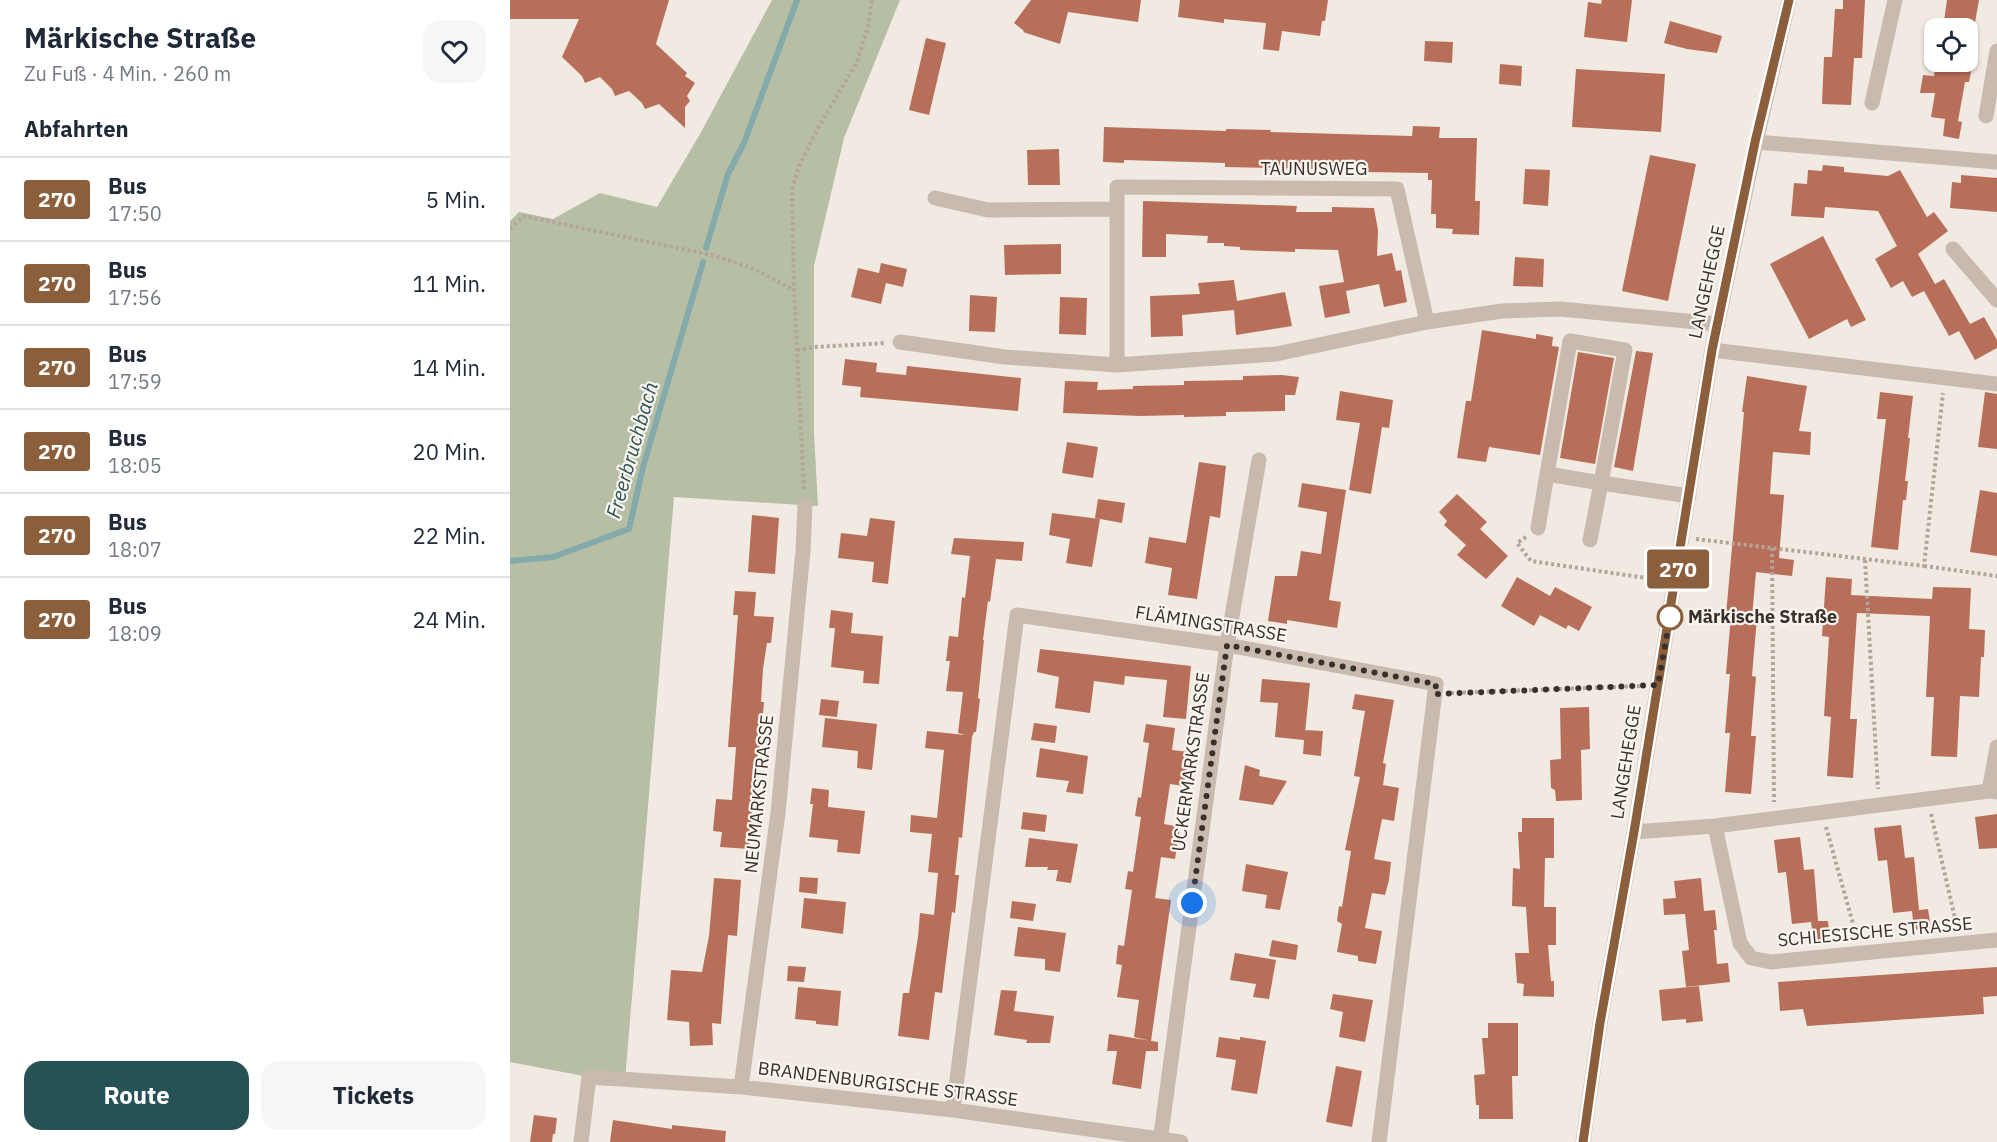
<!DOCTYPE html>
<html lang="de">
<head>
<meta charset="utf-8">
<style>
  body { margin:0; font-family:"IBM Plex Sans",sans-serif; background:#f6f6f7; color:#1f2937; height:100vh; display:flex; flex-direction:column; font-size:22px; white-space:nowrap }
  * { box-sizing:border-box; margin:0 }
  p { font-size:20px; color:#747a83 }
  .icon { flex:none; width:33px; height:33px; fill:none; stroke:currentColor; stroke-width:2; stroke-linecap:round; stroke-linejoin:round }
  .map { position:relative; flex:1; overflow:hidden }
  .side { display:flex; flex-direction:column; background:#fff; width:510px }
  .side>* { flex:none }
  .badge { padding:0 12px; border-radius:4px; font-size:21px; line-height:39px }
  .tools { position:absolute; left:1414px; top:18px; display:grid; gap:12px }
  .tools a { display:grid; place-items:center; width:54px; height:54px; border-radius:12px; background:#fff; box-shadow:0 2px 4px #0004; font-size:30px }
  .you { position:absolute; width:30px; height:30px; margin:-15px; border:4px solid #fff; border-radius:50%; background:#1a73e8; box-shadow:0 0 0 9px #1a73e833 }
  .map>.badge { position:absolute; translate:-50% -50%; box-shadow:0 0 0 3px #fff }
  h2 { padding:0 24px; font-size:22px; line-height:54px }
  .round { display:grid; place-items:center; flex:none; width:63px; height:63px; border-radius:18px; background:#f6f6f7 }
  .summary { display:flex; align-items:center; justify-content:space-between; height:102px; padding:0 24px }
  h1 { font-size:28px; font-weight:700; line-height:45px }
  .cta { display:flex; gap:12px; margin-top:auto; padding:12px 24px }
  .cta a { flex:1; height:69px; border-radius:18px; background:#265255; color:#fff; font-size:24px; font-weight:700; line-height:69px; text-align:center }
  .cta a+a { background:#f6f6f7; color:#1f2937 }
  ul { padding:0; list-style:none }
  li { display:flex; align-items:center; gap:18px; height:84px; padding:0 24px; border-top:2px solid #e0e1e3 }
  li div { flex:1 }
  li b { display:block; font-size:22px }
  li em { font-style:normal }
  li .badge { min-width:66px; font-weight:700; text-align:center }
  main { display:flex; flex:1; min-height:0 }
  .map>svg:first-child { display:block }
</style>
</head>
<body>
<main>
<section class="side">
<div class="summary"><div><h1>Märkische Straße</h1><p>Zu Fuß · 4 Min. · 260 m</p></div><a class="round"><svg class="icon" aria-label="heart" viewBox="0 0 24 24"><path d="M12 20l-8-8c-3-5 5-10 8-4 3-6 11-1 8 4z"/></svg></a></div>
<h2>Abfahrten</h2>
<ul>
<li><span class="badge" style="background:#8b5e3c;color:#fff">270</span><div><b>Bus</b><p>17:50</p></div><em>5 Min.</em></li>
<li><span class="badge" style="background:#8b5e3c;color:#fff">270</span><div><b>Bus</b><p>17:56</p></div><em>11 Min.</em></li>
<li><span class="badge" style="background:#8b5e3c;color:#fff">270</span><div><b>Bus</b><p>17:59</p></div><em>14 Min.</em></li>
<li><span class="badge" style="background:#8b5e3c;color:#fff">270</span><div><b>Bus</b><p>18:05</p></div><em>20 Min.</em></li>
<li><span class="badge" style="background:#8b5e3c;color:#fff">270</span><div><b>Bus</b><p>18:07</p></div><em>22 Min.</em></li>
<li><span class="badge" style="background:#8b5e3c;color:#fff">270</span><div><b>Bus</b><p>18:09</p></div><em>24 Min.</em></li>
</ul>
<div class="cta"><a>Route</a><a>Tickets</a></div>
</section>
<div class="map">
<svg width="1487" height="1142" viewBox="0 0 1487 1142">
  <rect width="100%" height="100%" fill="#f1eae2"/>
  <path fill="#b6bfa3" d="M262 0H390L334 138 304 266V433L308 506 164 497 115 1080 79 1077 0 1062V221L9 212 43 219 90 193 147 207 190 134Z"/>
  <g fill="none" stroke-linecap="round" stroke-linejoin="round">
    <path stroke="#84aaab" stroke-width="6" d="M196 248 218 174 234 143 287 0
      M0 561 43 557 119 529 133 467 193 262"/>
  </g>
  <path fill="#b86f59" d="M0 0H159L146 44 177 73 175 76 185 83 177 96 180 101 175 107V128L149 104 135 109 132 103 119 91 105 96 102 89 90 77 75 83 72 76 52 57 69 19H0Z
    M521 0H631L628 22 558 12 550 44 513 32 514 31 504 23Z
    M670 0H818L815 21H812L810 36 772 31 769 51 753 49 756 23 714 19V23L668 17Z
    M1092 0H1122L1117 42 1074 37 1078 2 1091 4Z
    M1333 0H1355L1352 58H1344L1341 105 1312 104 1314 57H1322L1325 9H1333Z
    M1437 0H1469L1464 28H1433Z
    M1160 21 1212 36 1207 53 1177 49 1154 43Z
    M416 38 436 43 419 115 399 110Z
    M915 41 943 42 942 63 914 61Z
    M1426 62H1463L1459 82H1455L1448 121 1452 122 1449 139 1433 136 1435 119 1421 117 1425 93H1410L1413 75 1424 76Z
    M990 64 1012 66 1011 86 989 84Z
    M1066 69 1155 74 1151 132 1062 127Z
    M903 126 930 127 929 138H967L965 201H970L969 235 942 234 943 229 926 228V214H921L922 180H918V173L854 172V170L715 167V163L614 160V163L593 162 594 127 716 131V129L761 130 760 132 902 136Z
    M549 149 550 185H518L517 150Z
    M1140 155 1186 164 1158 301 1112 291Z
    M1313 165 1334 167V172L1378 176 1390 170 1417 217 1424 212 1438 231 1408 254 1425 284 1434 279 1460 324 1474 317 1487 340V348L1465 360 1449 331 1439 336 1414 291 1402 297 1393 281 1381 288 1365 259 1387 246 1368 211 1315 207 1314 218 1281 216 1284 183 1297 184 1298 170 1312 171Z
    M1015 169 1040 170 1038 206 1013 204Z
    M1451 175 1487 178V212L1440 208 1442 182 1451 183Z
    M633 201 787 206 786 212H822V207L864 208 868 230 867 256 882 253 886 271 891 270 897 302 874 307 869 284 836 291 840 313 815 318 809 286 834 282 828 250 785 249V252L730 250V247L714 246V243H697L698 236 656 234V257H632Z
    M1313 236 1356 320 1341 327 1337 319 1299 339 1260 264Z
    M551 244V274L495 275 494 245Z
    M1005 257 1034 259 1033 287 1003 286Z
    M371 263 397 269 393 287 376 283 371 304 341 297 348 268 369 273Z
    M724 280 727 301 775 292 782 326 726 335 724 310 672 315 673 336 641 337 640 296 690 294 688 283Z
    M460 295 487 297 485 332 459 331Z
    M550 297 577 298 576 335 549 334Z
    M972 330 1026 339V334L1043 337 1042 346 1049 347 1030 455 979 447 976 462 947 458 956 401H961Z
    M1126 351 1143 353 1123 471 1104 467Z
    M1068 352 1104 358 1085 464 1050 458Z
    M335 359 367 363 366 372 396 375 397 366 511 378 508 411 350 397 351 387 332 385Z
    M772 375 789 377 785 395H775V411L716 412V416L674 417V415L630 416 553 413 555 381 588 382 587 390 623 389V386L674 385V381L733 380V376Z
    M1237 376 1297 386 1289 431 1301 432 1300 455 1263 452 1260 494 1274 495 1269 558 1284 560 1282 576 1246 572 1242 617 1247 618 1242 676 1246 677 1241 736H1246L1241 794 1215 792 1220 733H1215L1220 674H1216L1221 615H1216L1234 412H1232Z
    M830 391 883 400 879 428 872 427 861 494 839 490 850 423 826 420Z
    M1370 392 1403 396 1398 438H1400L1395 481H1398L1396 500H1393L1388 550 1361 547 1376 419H1367Z
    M1475 392 1487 394V449L1468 447Z
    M557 442 588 447 583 478 552 473Z
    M689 462 716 466 710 518 700 516 687 599 658 595 662 568 635 563 639 537 676 543Z
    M792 483 836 490 819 600 831 602 827 628 777 620V624L758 621 765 576H787L791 551 811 554 817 512 788 507Z
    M1470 490 1487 493V556L1460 552Z
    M947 494 977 522 970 529 998 556 976 579 947 555 956 545 934 525 937 521 929 512Z
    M588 499 615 503 612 523 585 518Z
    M542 513 590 519 582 567 556 563 560 539 539 535Z
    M242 515 269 518 265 574 238 572Z
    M360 518 385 521 378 584 362 582 364 562 328 558 331 533 357 536Z
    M444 538 514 542 512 561 486 559 480 602 478 601 473 640H474L468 698 470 699 466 732H464L462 737 452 838 449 837 445 875H449L445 913 442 912 432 993 425 992 419 1040 388 1036 393 993H399L408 937 410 913 424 915 428 873 418 872 422 834 400 832 401 815 427 818 434 750 415 748 417 731 455 735 448 733 453 692 436 691 440 661H436L439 636 448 637 452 597 455 598 460 556 441 554Z
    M1007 577 1040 596 1045 587 1082 607 1069 631 1058 625 1056 629 1030 615 1024 626 991 606Z
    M1316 577 1342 579 1341 595 1422 599 1423 587 1461 588 1459 629 1475 630 1474 657H1471L1469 697 1450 696 1447 757 1421 756 1424 697H1416L1420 616 1347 613 1340 719H1347L1343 778 1317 776 1321 717 1314 716 1319 637 1312 636Z
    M225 591 246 592 244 616 264 617 261 643H257L253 669 251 702H254L250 749H248L247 767H245L239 849 210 847 212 832 203 831 206 799 222 800 226 747H218L228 615H223Z
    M321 610 343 613 341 633 373 636 369 684 353 683 354 671 321 667 325 628H319Z
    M530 649 681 666 676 719 653 717 657 680 615 676 614 685 584 681 580 713 545 708 549 677 527 672Z
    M752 679 800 683 795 733V730L813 731 811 756 793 754 794 740 765 737 768 703 750 702Z
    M845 694 884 700 873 763 876 764 873 785 889 788 884 821 872 819 864 859 881 862 879 880 875 895 862 893 855 928 872 931 866 964 848 961V956L827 952 832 924 827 921 829 906 832 907 841 851 835 850 850 777 844 776 855 711 842 709Z
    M311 699 329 701 327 717 309 715Z
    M1079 707 1080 749 1071 750 1072 800 1046 801 1045 790 1041 788 1040 760 1051 759 1050 708Z
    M315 718 367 724 362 770 347 768 348 751 312 747Z
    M524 723 547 726 545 743 521 740Z
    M636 724 665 728 662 750 679 752 674 786 660 784 654 824 670 827 665 859 651 857 645 898 661 900 641 1041 624 1037 629 1000 607 997 612 965 606 964 608 945 614 946 622 890 615 889 618 871 623 872 631 817 625 816 628 797 631 798 639 743 633 742Z
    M530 748 578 756 573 794 556 792 559 781 526 777Z
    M735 765 750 770 749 776 777 781 763 805 729 800Z
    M302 788 319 790 318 807 355 811 350 854 327 852 328 840 299 837 303 804H300Z
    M513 812 537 815 535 832 511 829Z
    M1487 814V848L1469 849 1465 817Z
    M1012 818H1044V858H1035L1034 907H1046V945H1038L1041 981H1044V997L1013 996 1014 984 1007 983 1005 953H1019L1016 907 1002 906 1003 868 1010 869 1008 832H1012Z
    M1391 825 1395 858 1404 857 1409 910 1418 909 1421 928 1404 930 1402 911 1383 913 1377 860 1368 861 1364 828Z
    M1290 837 1294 870 1304 869 1308 921H1318L1320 940 1304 942 1301 922 1282 924 1276 872 1268 873 1264 840Z
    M519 838 568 844 561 883 546 881 548 870H537L538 867H515Z
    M736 864 778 872 770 910 755 908 757 895 732 891Z
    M290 877 308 878 307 894 289 892Z
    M204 878 231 880 227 936 218 935 211 1024 202 1023 203 1045 180 1046 179 1022 157 1020 161 970 192 972 199 936Z
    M1191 878 1194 911 1205 910 1207 930H1204L1207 964 1218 963 1220 982 1176 987 1172 951 1179 950 1175 914 1154 915 1153 899 1166 898 1164 881Z
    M294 898 336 902 333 934 291 928Z
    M502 901 526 904 523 921 500 918Z
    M508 927 556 933 550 972 535 970V959L504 956Z
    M762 940 788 945 786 960 759 956Z
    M725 953 766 960 759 999 743 997 746 984 720 980Z
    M278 966 296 967 294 982 277 981Z
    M1487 967V996L1473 997 1474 1014 1297 1026 1293 1009 1270 1011 1268 982Z
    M1189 986 1193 1021 1176 1023V1019L1152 1021 1149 990Z
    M288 987 331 991 328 1026 306 1024V1021L285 1019Z
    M491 990 507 991 504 1011 544 1016 540 1043H516L517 1040 484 1035Z
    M823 994 863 1000 855 1042 829 1037 833 1012 820 1009Z
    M978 1023H1008V1076H1002L1003 1119H969V1105H966L964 1075 975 1074 972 1038H978Z
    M599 1034 648 1042V1051H636L631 1089 602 1084 607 1051H597Z
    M709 1037 730 1040V1037L756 1041 747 1094 721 1090 726 1060 706 1057Z
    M826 1066 852 1071 842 1127 816 1122Z
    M24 1115 47 1118 45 1134H43L42 1142H20Z
    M103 1120 162 1129V1125L216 1131 215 1142H100Z"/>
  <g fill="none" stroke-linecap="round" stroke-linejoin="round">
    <path stroke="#b4a499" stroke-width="4" stroke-dasharray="3 3" stroke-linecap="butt" d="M0 229 14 216 206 256 244 269 284 290
      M287 350 304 347 376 343
      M294 489 284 290 282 191 288 169 307 130 347 62 358 26 362 0
      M1016 537 1007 543 1021 561 1150 580
      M1186 539 1414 566 1433 393
      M1262 548 1264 802
      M1355 560 1368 789
      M1414 566 1487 576
      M941 693 1131 686
      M1421 814 1447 927
      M1316 827 1347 938"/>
    <path stroke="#c8baaf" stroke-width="15" d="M1362 103 1385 0
      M1476 116 1487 51
      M1246 142 1487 162
      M425 198 478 210 607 209
      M1443 249 1487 300
      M917 322 887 189 607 187V365L766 354 917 322 992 311 1050 309 1208 324
      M390 342 495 357 607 365
      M1202 350 1487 384
      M1028 528 1037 474 1091 483 1115 350 1060 341 1037 474
      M1080 540 1091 483 1179 496
      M1479 791 1487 747
      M1205 826 1230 943 1241 958 1261 962 1487 940
      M1124 832 1205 826 1479 791 1487 792
      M231 1087 268 813 293 551 295 505
      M443 1110 507 615 717 645 926 684 869 1142
      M71 1142 79 1077 231 1087 443 1110 671 1142
      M650 1142 717 645 749 460
      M1073 1142 1090 1023 1124 832 1202 350 1246 142 1279 0"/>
  </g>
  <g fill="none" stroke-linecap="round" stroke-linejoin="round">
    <defs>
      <path id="line" d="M1073 1142 1090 1023 1124 832 1202 350 1245 142 1279 0"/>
    </defs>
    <use href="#line" stroke="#fff" stroke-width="14"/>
    <use href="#line" stroke="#8b5e3c" stroke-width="9"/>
    <path stroke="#38302c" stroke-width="6" stroke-dasharray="0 10.8" d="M682 903 717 645 926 684 925 694 1148 685 1160 617"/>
  </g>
  <circle fill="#fff" stroke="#8b5e3c" stroke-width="3" cx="1160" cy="617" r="12"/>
  <g text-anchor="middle" stroke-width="4.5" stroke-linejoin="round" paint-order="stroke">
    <g font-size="18" fill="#38302c" stroke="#f9f4ee">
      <text x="804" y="175">TAUNUSWEG</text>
      <text transform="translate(1197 282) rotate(-78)" y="6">LANGEHEGGE</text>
      <text transform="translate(701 624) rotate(9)" y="6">FLÄMINGSTRASSE</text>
      <text transform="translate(681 762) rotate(-82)" y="6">UCKERMARKSTRASSE</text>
      <text transform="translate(1116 762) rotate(-81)" y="6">LANGEHEGGE</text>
      <text transform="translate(249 794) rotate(-84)" y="6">NEUMARKSTRASSE</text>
      <text transform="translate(1365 932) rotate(-5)" y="6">SCHLESISCHE STRASSE</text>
      <text transform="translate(378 1084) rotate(7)" y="6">BRANDENBURGISCHE STRASSE</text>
    </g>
    <g font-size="18" font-weight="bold" fill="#38302c" stroke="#f9f4ee" text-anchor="start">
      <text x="1178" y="623">Märkische Straße</text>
    </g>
    <g font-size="20" font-style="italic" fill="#265255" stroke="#f9f4ee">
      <text transform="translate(122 450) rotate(-74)" y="7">Freerbruchbach</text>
    </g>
  </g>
</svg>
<div class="tools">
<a><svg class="icon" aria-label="locate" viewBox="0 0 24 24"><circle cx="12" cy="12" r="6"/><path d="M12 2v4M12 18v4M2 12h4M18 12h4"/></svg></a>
</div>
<div class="you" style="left:682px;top:903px"></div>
<b class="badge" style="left:1168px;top:569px;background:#8b5e3c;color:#fff">270</b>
</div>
</main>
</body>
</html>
